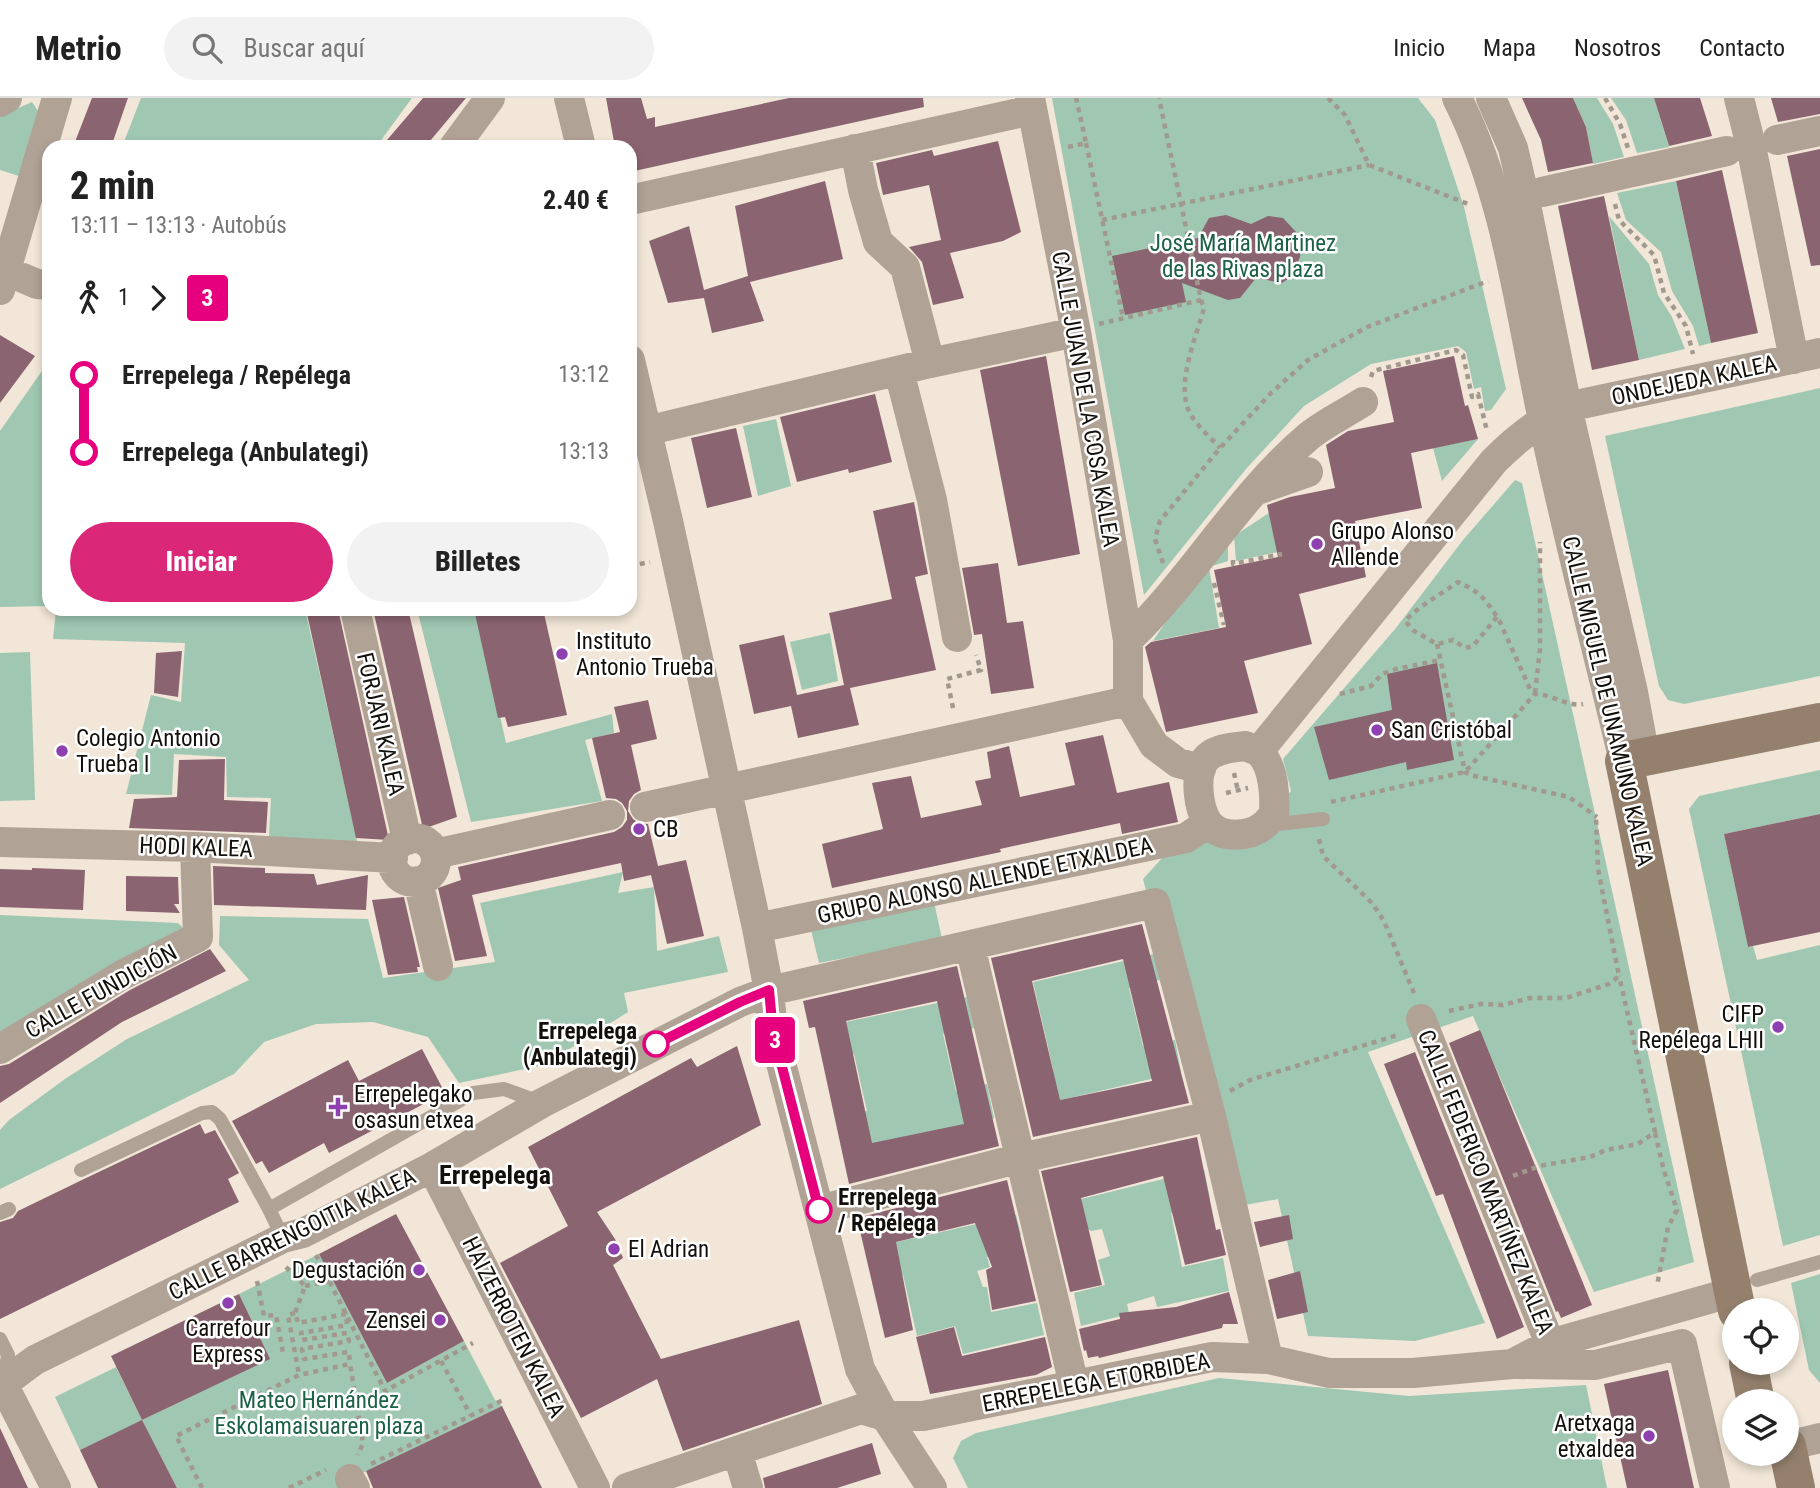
<!DOCTYPE html>
<html lang="es">
<head>
<meta charset="utf-8">
<style>
  body { margin:0; font-family:"Roboto Condensed",sans-serif; background:#f2f2f2; color:#222; height:100vh; display:flex; flex-direction:column; font-size:26px; white-space:nowrap }
  * { box-sizing:border-box; margin:0 }
  p { font-size:23px; color:#767676 }
  .icon { flex:none; width:38px; height:38px; fill:none; stroke:currentColor; stroke-width:2; stroke-linecap:round; stroke-linejoin:round }
  .map { position:relative; flex:1; overflow:hidden }
  .sheet { position:absolute; left:42px; top:42px; width:595px; height:476px; display:flex; flex-direction:column; background:#fff; border-radius:21px; box-shadow:0 4px 10px #0003 }
  .sheet>* { flex:none }
  .badge { padding:0 14px; border-radius:5px; font-size:24px; line-height:46px }
  .buttons { position:absolute; left:1722px; top:1200px; display:grid; gap:14px }
  .buttons a { display:grid; place-items:center; width:77px; height:77px; border-radius:50%; background:#fff; box-shadow:0 4px 10px #0003; font-size:35px }
  .map>.badge { position:absolute; translate:-50% -50%; box-shadow:0 0 0 4px #fff }
  .legs { display:flex; align-items:center; gap:10px; height:77px; padding:0 28px; font-size:23px }
  .legs p { margin-inline-start:auto }
  .head { display:flex; align-items:center; justify-content:space-between; height:119px; padding:0 28px }
  h1 { font-size:38px; font-weight:800; line-height:52px }
  .primary-button { display:flex; gap:14px; margin-top:auto; padding:14px 28px }
  .primary-button a { flex:1; height:80px; border-radius:42px; background:#db2777; color:#fff; font-size:28px; font-weight:800; line-height:80px; text-align:center }
  .primary-button a+a { background:#f2f2f2; color:#222 }
  ul { padding:0 28px; list-style:none }
  li { display:flex; align-items:center; gap:24px; height:77px; font-size:26px }
  li i { display:grid; place-items:center; width:10px; height:100%; margin:0 9px; background:currentColor }
  li i::after { content:''; width:18px; height:18px; margin:-9px; border:5px solid; border-radius:50%; background:#fff }
  li p { margin-inline-start:auto }
  li:first-child i { background:linear-gradient(#0000 50%,currentColor 0) }
  li:last-child i { background:linear-gradient(currentColor 50%,#0000 0) }
  header { display:flex; align-items:center; gap:42px; box-sizing:border-box; height:98px; padding:0 35px; background:#fff; border-bottom:2px solid #e0e0e0 }
  header strong { font-size:33px }
  nav { display:flex; gap:38px; margin-inline-start:auto; font-size:24px }
  .search { width:490px; height:63px; background:#f2f2f2; display:flex; align-items:center; gap:18px; box-sizing:border-box; padding:0 24px; border-radius:38px; color:#767676; font-size:26px }
  .map>svg:first-child { display:block }
</style>
</head>
<body>
<header>
<strong>Metrio</strong>
<div class="search"><svg class="icon" aria-label="search" viewBox="0 0 24 24"><circle cx="10" cy="10" r="6"/><path d="M15 15l6 6"/></svg>Buscar aquí</div>
<nav><a>Inicio</a><a>Mapa</a><a>Nosotros</a><a>Contacto</a></nav>
</header>
<div class="map">
<svg width="1820" height="1390" viewBox="0 0 1820 1390">
  <rect width="100%" height="100%" fill="#f1e6d7"/>
  <path fill="#9fc7b2" d="M141 0H412L376 49H306L303 42 273 49H122Z
    M1052 0H1418L1435 22 1464 109 1506 291 1491 312 1485 313 1481 289 1474 291 1466 254 1458 248 1371 266 1304 308 1246 371 1144 497Z
    M1573 0H1597L1613 26 1624 59 1593 66 1586 29Z
    M1611 0H1654L1669 49 1637 55 1626 22Z
    M32 4 42 19 22 79 0 72V18Z
    M1676 83 1711 245 1699 248 1693 228 1672 193 1661 154 1626 122 1617 95Z
    M1609 118 1649 166 1658 197 1672 219 1685 251 1639 262Z
    M46 267H49V508L0 509V333Z
    M1820 290V578L1684 606 1668 602 1659 588 1605 338Z
    M776 321 791 388 758 398 743 328Z
    M1478 341 1442 383 1433 350Z
    M1515 382 1522 385 1694 1164 1594 1194 1473 918 1368 954 1485 1225 1415 1243 1308 1238 1278 1101 1229 1110 1143 781 1204 714 1230 737 1264 728 1291 693 1283 661 1396 530 1463 442Z
    M1269 415 1278 454 1236 463 1234 438Z
    M1228 443V463L1209 469 1219 530 1153 543 1169 519Z
    M56 511H305L358 747 269 739 271 700 227 699 226 659 174 656 172 697 126 696 151 597 181 604 185 545 53 541Z
    M417 511H476L506 645 612 616 614 635 585 642 602 703 471 724Z
    M830 535 838 583 802 592 790 544Z
    M30 554 35 702 0 703V555Z
    M1820 672V716L1724 736 1748 849 1753 848 1757 862 1820 847V1137L1783 1148 1689 711 1699 698Z
    M623 774 618 795 654 789 657 853 719 838 728 874 624 895 628 914 544 967 459 985 428 939 373 924 316 926 264 944 234 976 0 1091V1032L9 1022 65 981 127 941 249 882 219 847 220 818 368 821 383 880 495 864 480 805Z
    M934 804 942 841 819 865 811 832Z
    M0 817 178 825 203 849 111 893 0 963Z
    M1154 856 1160 882 1129 890 1143 948 1175 942 1181 974 1031 1009 1024 978 1053 971 1033 884Z
    M967 899 974 930 943 936 956 993 987 986 994 1020 846 1053 838 1020 867 1013 854 956 823 962 816 930Z
    M1204 1071 1210 1101 1180 1108 1181 1112 1171 1115 1182 1169 1223 1160 1229 1193 1157 1209 1154 1198 1127 1206 1129 1216 1081 1228 1074 1195 1105 1187 1098 1162 1110 1158 1102 1131 1091 1133 1087 1131 1069 1104Z
    M1016 1117 1021 1137 994 1143V1157L987 1159 990 1169 977 1173 983 1189H987L991 1214 1037 1205 1044 1237 963 1256 955 1228 917 1238 903 1177 866 1151Z
    M319 1156 387 1285 464 1243 495 1302 502 1308 350 1381 338 1390H177L142 1323 80 1352 55 1299 116 1269 142 1322 269 1261 239 1196Z
    M1820 1176V1285L1809 1272 1791 1185Z
    M1219 1280 1409 1298 1586 1287 1607 1390H968L953 1360 961 1343 976 1335Z"/>
  <path fill="#8b6471" fill-rule="evenodd" d="M92 0H128L111 49H73Z
    M423 0H466L425 49H381Z
    M606 0H641L647 21 655 19V29L789 0H923L924 9 630 74V49H615Z
    M1522 0H1573L1586 29 1593 65 1548 74 1541 42Z
    M1654 0H1700L1712 38 1669 48Z
    M1771 0H1820V16L1778 24Z
    M998 43 1021 134 1003 143 950 155 964 200 933 207 922 164 909 149 941 142 929 87 883 97 876 65 932 52 934 58Z
    M1820 51V167L1811 168 1787 58Z
    M1722 72 1758 235 1711 245 1676 83Z
    M825 83 843 161 750 184 764 223 712 235 704 200 668 205 649 143 689 128 704 192 748 178 735 108Z
    M1604 98 1639 262 1592 272 1558 108Z
    M1226 117 1251 126 1268 118 1283 120 1297 135 1301 147 1300 159 1292 178 1282 185 1256 180 1240 200 1228 202 1182 185 1186 204 1125 217 1112 158 1198 140 1209 120Z
    M0 237 35 258 0 305Z
    M1046 258 1080 456 1018 468 980 272Z
    M1454 258 1465 308 1468 307 1478 341 1411 355 1422 410 1355 423 1366 479 1299 496 1312 546 1244 563 1258 615 1166 634 1145 549 1151 544 1226 529 1214 472 1278 459 1267 407 1290 399 1335 390 1326 347 1348 333 1394 324 1383 273Z
    M875 296 892 364 849 375 848 371 797 384 780 319Z
    M736 330 752 399 707 410 691 340Z
    M914 404 928 476 915 479 936 572 850 590 859 627 798 640 791 608 754 616 739 547 784 537 797 597 844 587 829 515 892 501 873 413Z
    M998 465 1007 525 1023 523 1034 590 991 596 982 536 974 537 962 470Z
    M306 511H338L389 742 356 740Z
    M373 511H408L457 719 423 731Z
    M474 511H543L567 617 508 629 505 619 498 620Z
    M182 553 178 599 154 595 156 555Z
    M1437 565 1454 662 1407 672 1406 664 1329 682 1314 629 1392 612 1387 576Z
    M648 602 657 641 631 647 641 692 634 696 629 703 628 713 633 721 639 725 648 726 658 768 686 762 704 838 667 846 651 777 624 783 621 765 472 797 487 858 455 863 438 790 461 782 458 769 614 734 622 729 627 722V713L622 705 616 701 606 700 592 640 620 634 614 609Z
    M1103 637 1117 695 1169 684 1178 724 1122 736 1120 725 1000 751 1001 754 832 790 822 746 883 731 872 685 911 678 921 720 982 707 975 683 991 680 987 654 1009 648 1020 699 1075 687 1065 645Z
    M225 661 224 702 268 704 266 735 129 730 134 701 177 699 179 662Z
    M1820 716V834L1748 849 1724 736Z
    M213 768 265 770V775L314 776 317 787 368 777 366 812 214 807Z
    M32 770 85 772 83 812 0 809V771L32 772Z
    M126 778 178 779 179 806H174L180 815 126 813Z
    M404 799 420 869H417L418 874 388 877 372 802Z
    M1142 826 1189 1005 1033 1039 991 860ZM1123 861 1152 983 1060 1002 1032 883Z
    M210 851 226 873 122 924 0 1005V968L9 966 130 892Z
    M957 868 999 1048 849 1086 815 929 809 930 803 903ZM937 903 964 1026 872 1045 846 923Z
    M1480 932 1592 1207 1561 1220 1558 1213 1556 1214 1449 945Z
    M737 948 761 1027 597 1114 615 1141 623 1160 613 1167 661 1261 799 1222 822 1306 683 1353 657 1281 581 1320 500 1165 568 1128 528 1049 691 960 697 969Z
    M422 951 445 995 329 1055 324 1045 269 1075 262 1063 256 1066 232 1023 348 962 359 983Z
    M1415 954 1524 1229 1497 1241 1443 1096 1436 1098 1384 966Z
    M200 1026 205 1036 215 1032 239 1075 228 1081 239 1104 0 1221V1124L13 1120 18 1113 84 1081Z
    M1197 1039 1216 1132 1220 1131 1226 1157 1185 1167 1163 1078 1081 1100 1102 1187 1070 1194 1041 1073Z
    M1007 1082 1036 1203 992 1212 986 1172 992 1169 975 1125 896 1144 913 1232 885 1240 857 1120Z
    M396 1116 464 1243 387 1285 319 1156Z
    M1289 1117 1293 1141 1260 1149 1254 1124Z
    M1300 1173 1308 1214 1277 1221 1268 1182Z
    M1229 1194 1238 1226H1223L1222 1230 1099 1260 1098 1258 1088 1260 1086 1252 1084 1253 1079 1231 1120 1221 1119 1215 1176 1209Z
    M239 1196 270 1261 142 1322 177 1390H98L80 1352 142 1322 111 1258Z
    M954 1229 962 1258 1045 1239 1052 1269 1036 1277 930 1296 916 1239Z
    M1668 1272 1694 1390H1627L1604 1286Z
    M502 1308 542 1390H373L366 1373Z
    M0 1330 28 1390H0Z
    M872 1345 881 1376 837 1390H765L763 1380Z"/>
  <g fill="none" stroke-linecap="round" stroke-linejoin="round">
    <path stroke="#a2998e" stroke-width="4.5" stroke-dasharray="5 5" stroke-linecap="butt" d="M1328 0 1345 17 1369 67 1468 106
      M1605 0 1620 26 1628 50
      M1086 45 1123 220
      M1068 49 1086 45 1076 0
      M1615 106 1619 122 1654 157 1664 195 1686 228 1693 256
      M1102 122 1369 67
      M1201 202 1204 210C1196 240 1174 289 1191 317 1198 329 1211 340 1220 350
      M1099 226 1201 202 1159 0
      M1371 279 1373 273 1456 252 1463 257 1472 299 1478 296 1487 333
      M1233 462V466L1282 456
      M1163 465 1155 441 1160 423 1220 350 1271 295 1308 262 1367 229 1488 183
      M630 468 650 464
      M1214 485 1224 527
      M1497 519 1473 548 1465 550 1453 542 1437 546 1414 533 1405 523C1420 507 1440 497 1458 484 1481 494 1487 503 1500 524L1530 591 1535 596
      M1437 546 1465 674 1470 677 1569 699 1597 719
      M1535 595 1540 551V444
      M1340 596 1371 588 1382 576 1396 571 1440 562
      M953 610 947 581 981 572 976 557
      M1234 675 1238 693
      M1226 695 1248 690
      M1331 704 1465 674 1535 596C1552 596 1567 609 1583 606
      M1319 741 1323 758 1372 805 1384 823 1414 895
      M1449 913 1481 906 1503 907 1530 900H1566L1609 886 1619 878 1598 771 1596 719
      M1230 993 1250 982 1398 937
      M1655 1035 1664 1073 1677 1112 1668 1129 1657 1188
      M1513 1078 1539 1068 1590 1059 1606 1052 1638 1046 1655 1034 1619 878
      M316 1157 385 1293 473 1245
      M286 1169 305 1188 295 1215 298 1225 346 1216 347 1227 301 1235 302 1242 347 1235 349 1243 302 1251 304 1261 349 1254 350 1266
      M257 1183 264 1218 276 1217 283 1255
      M305 1188 329 1183
      M295 1215 288 1217 299 1277
      M441 1263 471 1318
      M371 1366 503 1302
      M202 1390 176 1338 299 1277 350 1266 363 1345 358 1357
      M289 1390 326 1372"/>
    <path stroke="#b0a295" stroke-width="14" d="M1269 727 1323 721
      M81 1072 202 1015 212 1014 220 1021 269 1111
      M0 1115 9 1111
      M283 1140 269 1111 473 995 504 991 540 1004
      M1757 1182 1820 1164
      M0 1241 8 1257 4 1283"/>
    <path stroke="#b0a295" stroke-width="30" d="M569 0 581 49
      M1030 0 1076 234 1128 542V603L1154 647 1178 665 1201 671
      M1457 0C1507 99 1520 215 1543 322 1567 437 1597 550 1624 663
      M1491 0 1513 50 1524 97 1567 309 1633 594 1645 659
      M1739 0 1751 48 1794 261
      M0 4 7 0
      M1777 42 1820 33
      M454 49 490 0
      M855 51 863 92 878 144 905 169 930 265
      M1542 94 1727 53
      M630 102 1032 12
      M23 180 37 186 49 187
      M0 192 57 0
      M630 262 668 423 757 830 769 893 773 934 860 1271 885 1318 932 1390
      M899 273 932 402 957 539
      M646 333 930 265 1076 234
      M1260 391 1308 374
      M355 511 407 742
      M1128 542C1194 479 1239 397 1309 338 1325 325 1346 315 1363 304
      M1245 648C1250 650 1257 652 1260 655 1274 669 1275 698 1274 716 1271 720 1267 725 1263 728 1249 739 1220 741 1208 725 1198 710 1194 677 1205 662 1214 650 1232 650 1245 648Z
      M1259 653 1494 363C1516 341 1538 323 1567 309L1820 255
      M645 709 1128 603
      M392 762a22 22 0 1 1 44 0a22 22 0 1 1-44 0Z
      M0 744 195 749 393 760
      M435 756 610 717
      M418 783 438 868
      M757 830 1186 740 1208 725
      M970 848 1074 1287
      M1421 921 1550 1246
      M0 951 122 877 198 839 195 749
      M432 1069 595 1390
      M819 1112 1021 1060 1211 1018
      M1516 1266 1595 1267 1682 1246 1715 1390
      M3 1286 56 1390
      M0 1288 35 1262 283 1140 303 1135 432 1069 542 1005 740 904 769 893 1155 805 1211 1018 1268 1261
      M1787 1348 1820 1340
      M737 1353 748 1390
      M350 1381 355 1390
      M627 1390 861 1311 885 1318H923L1212 1259 1268 1261 1329 1275H1413L1512 1266 1550 1246 1733 1194"/>
    <path stroke="#94806d" stroke-width="38" d="M1737 1213 1624 663 1820 624
      M1748 1265 1756 1304
      M1787 1348 1796 1390"/>
  </g>
  <g fill="none" stroke-linecap="round" stroke-linejoin="round">
    <defs>
      <path id="line-1" d="M656 946 740 904 769 892 773 934 819 1112"/>
    </defs>
    <use href="#line-1" stroke="#fff" stroke-width="16"/>
    <use href="#line-1" stroke="#e6007e" stroke-width="10"/>
  </g>
  <g fill="#8f40b0" stroke="#fff" stroke-width="2.5">
    <circle cx="1317" cy="446" r="7"/>
    <circle cx="562" cy="556" r="7"/>
    <circle cx="1377" cy="632" r="7"/>
    <circle cx="62" cy="653" r="7"/>
    <circle cx="639" cy="731" r="7"/>
    <circle cx="1778" cy="929" r="7"/>
    <path d="M334.5 998.5h7v7h7v7h-7v7h-7v-7h-7v-7h7z"/>
    <circle cx="614" cy="1151" r="7"/>
    <circle cx="419" cy="1172" r="7"/>
    <circle cx="228" cy="1205" r="7"/>
    <circle cx="440" cy="1222" r="7"/>
    <circle cx="1649" cy="1338" r="7"/>
  </g>
  <g fill="#fff" stroke="#e6007e" stroke-width="3.5">
    <circle cx="656" cy="946" r="12"/>
    <circle cx="819" cy="1112" r="12"/>
  </g>
  <g text-anchor="middle" stroke-width="5" stroke-linejoin="round" paint-order="stroke">
    <g font-size="23" fill="#1b6145" stroke="#fff">
      <text x="1243" y="153">José María Martinez<tspan x="1243" dy="26">de las Rivas plaza</tspan></text>
      <text x="319" y="1310">Mateo Hernández<tspan x="319" dy="26">Eskolamaisuaren plaza</tspan></text>
    </g>
    <g font-size="23" fill="#130f0a" stroke="#fff">
      <text transform="translate(1694 282) rotate(-12)" y="8">ONDEJEDA KALEA</text>
      <text transform="translate(1086 301) rotate(80)" y="8">CALLE JUAN DE LA COSA KALEA</text>
      <text transform="translate(1608 603) rotate(77)" y="8">CALLE MIGUEL DE UNAMUNO KALEA</text>
      <text transform="translate(381 626) rotate(77)" y="8">FORJARI KALEA</text>
      <text transform="translate(196 749) rotate(2)" y="8">HODI KALEA</text>
      <text transform="translate(985 782) rotate(-12)" y="8">GRUPO ALONSO ALLENDE ETXALDEA</text>
      <text transform="translate(101 893) rotate(-29)" y="8">CALLE FUNDICIÓN</text>
      <text transform="translate(1486 1084) rotate(68)" y="8">CALLE FEDERICO MARTÍNEZ KALEA</text>
      <text transform="translate(292 1136) rotate(-26)" y="8">CALLE BARRENGOITIA KALEA</text>
      <text transform="translate(514 1229) rotate(63)" y="8">HAIZERROTEN KALEA</text>
      <text transform="translate(1096 1284) rotate(-11)" y="8">ERREPELEGA ETORBIDEA</text>
    </g>
    <g font-size="23" fill="#130f0a" stroke="#fff" text-anchor="start">
      <text x="1331" y="441">Grupo Alonso<tspan x="1331" dy="26">Allende</tspan></text>
      <text x="576" y="551">Instituto<tspan x="576" dy="26">Antonio Trueba</tspan></text>
      <text x="1391" y="640">San Cristóbal</text>
      <text x="76" y="648">Colegio Antonio<tspan x="76" dy="26">Trueba I</tspan></text>
      <text x="653" y="739">CB</text>
      <text x="1764" y="924" text-anchor="end">CIFP<tspan x="1764" dy="26">Repélega LHII</tspan></text>
      <text x="354" y="1004">Errepelegako<tspan x="354" dy="26">osasun etxea</tspan></text>
      <text x="628" y="1159">El Adrian</text>
      <text x="405" y="1180" text-anchor="end">Degustación</text>
      <text x="426" y="1230" text-anchor="end">Zensei</text>
      <text x="228" y="1238" text-anchor="middle">Carrefour<tspan x="228" dy="26">Express</tspan></text>
      <text x="1635" y="1333" text-anchor="end">Aretxaga<tspan x="1635" dy="26">etxaldea</tspan></text>
    </g>
    <g font-size="23" font-weight="bold" fill="#130f0a" stroke="#fff" text-anchor="end">
      <text x="637" y="941">Errepelega<tspan x="637" dy="26">(Anbulategi)</tspan></text>
      <text x="838" y="1107" text-anchor="start">Errepelega<tspan x="838" dy="26">/ Repélega</tspan></text>
    </g>
    <g font-size="26" font-weight="bold" fill="#130f0a" stroke="#fff">
      <text x="495" y="1086">Errepelega</text>
    </g>
  </g>
</svg>
<div class="buttons">
<a><svg class="icon" aria-label="locate" viewBox="0 0 24 24"><circle cx="12" cy="12" r="6"/><path d="M12 2v4M12 18v4M2 12h4M18 12h4"/></svg></a>
<a><svg class="icon" aria-label="layers" viewBox="0 0 24 24"><path d="M12 4l9 5-9 5-9-5zM3 14l9 5 9-5"/></svg></a>
</div>
<b class="badge" style="left:775px;top:942px;background:#e6007e;color:#fff">3</b>
<section class="sheet">
<div class="head"><div><h1>2 min</h1><p>13:11 – 13:13 · Autobús</p></div><b>2.40 €</b></div>
<div class="legs"><svg class="icon" aria-label="walk" viewBox="0 0 24 24"><circle cx="13" cy="4" r="2"/><path d="M13 8l-2 6 4 7M11 14l-3 7M7 12l3-4h3l4 4"/></svg>1<svg class="icon" aria-label="forward" viewBox="0 0 24 24"><path d="M9 5l7 7-7 7"/></svg><b class="badge" style="background:#e6007e;color:#fff">3</b></div>
<ul>
<li><i style="color:#e6007e"></i><b>Errepelega / Repélega</b><p>13:12</p></li>
<li><i style="color:#e6007e"></i><b>Errepelega (Anbulategi)</b><p>13:13</p></li>
</ul>
<div class="primary-button"><a>Iniciar</a><a>Billetes</a></div>
</section>
</div>
</body>
</html>
